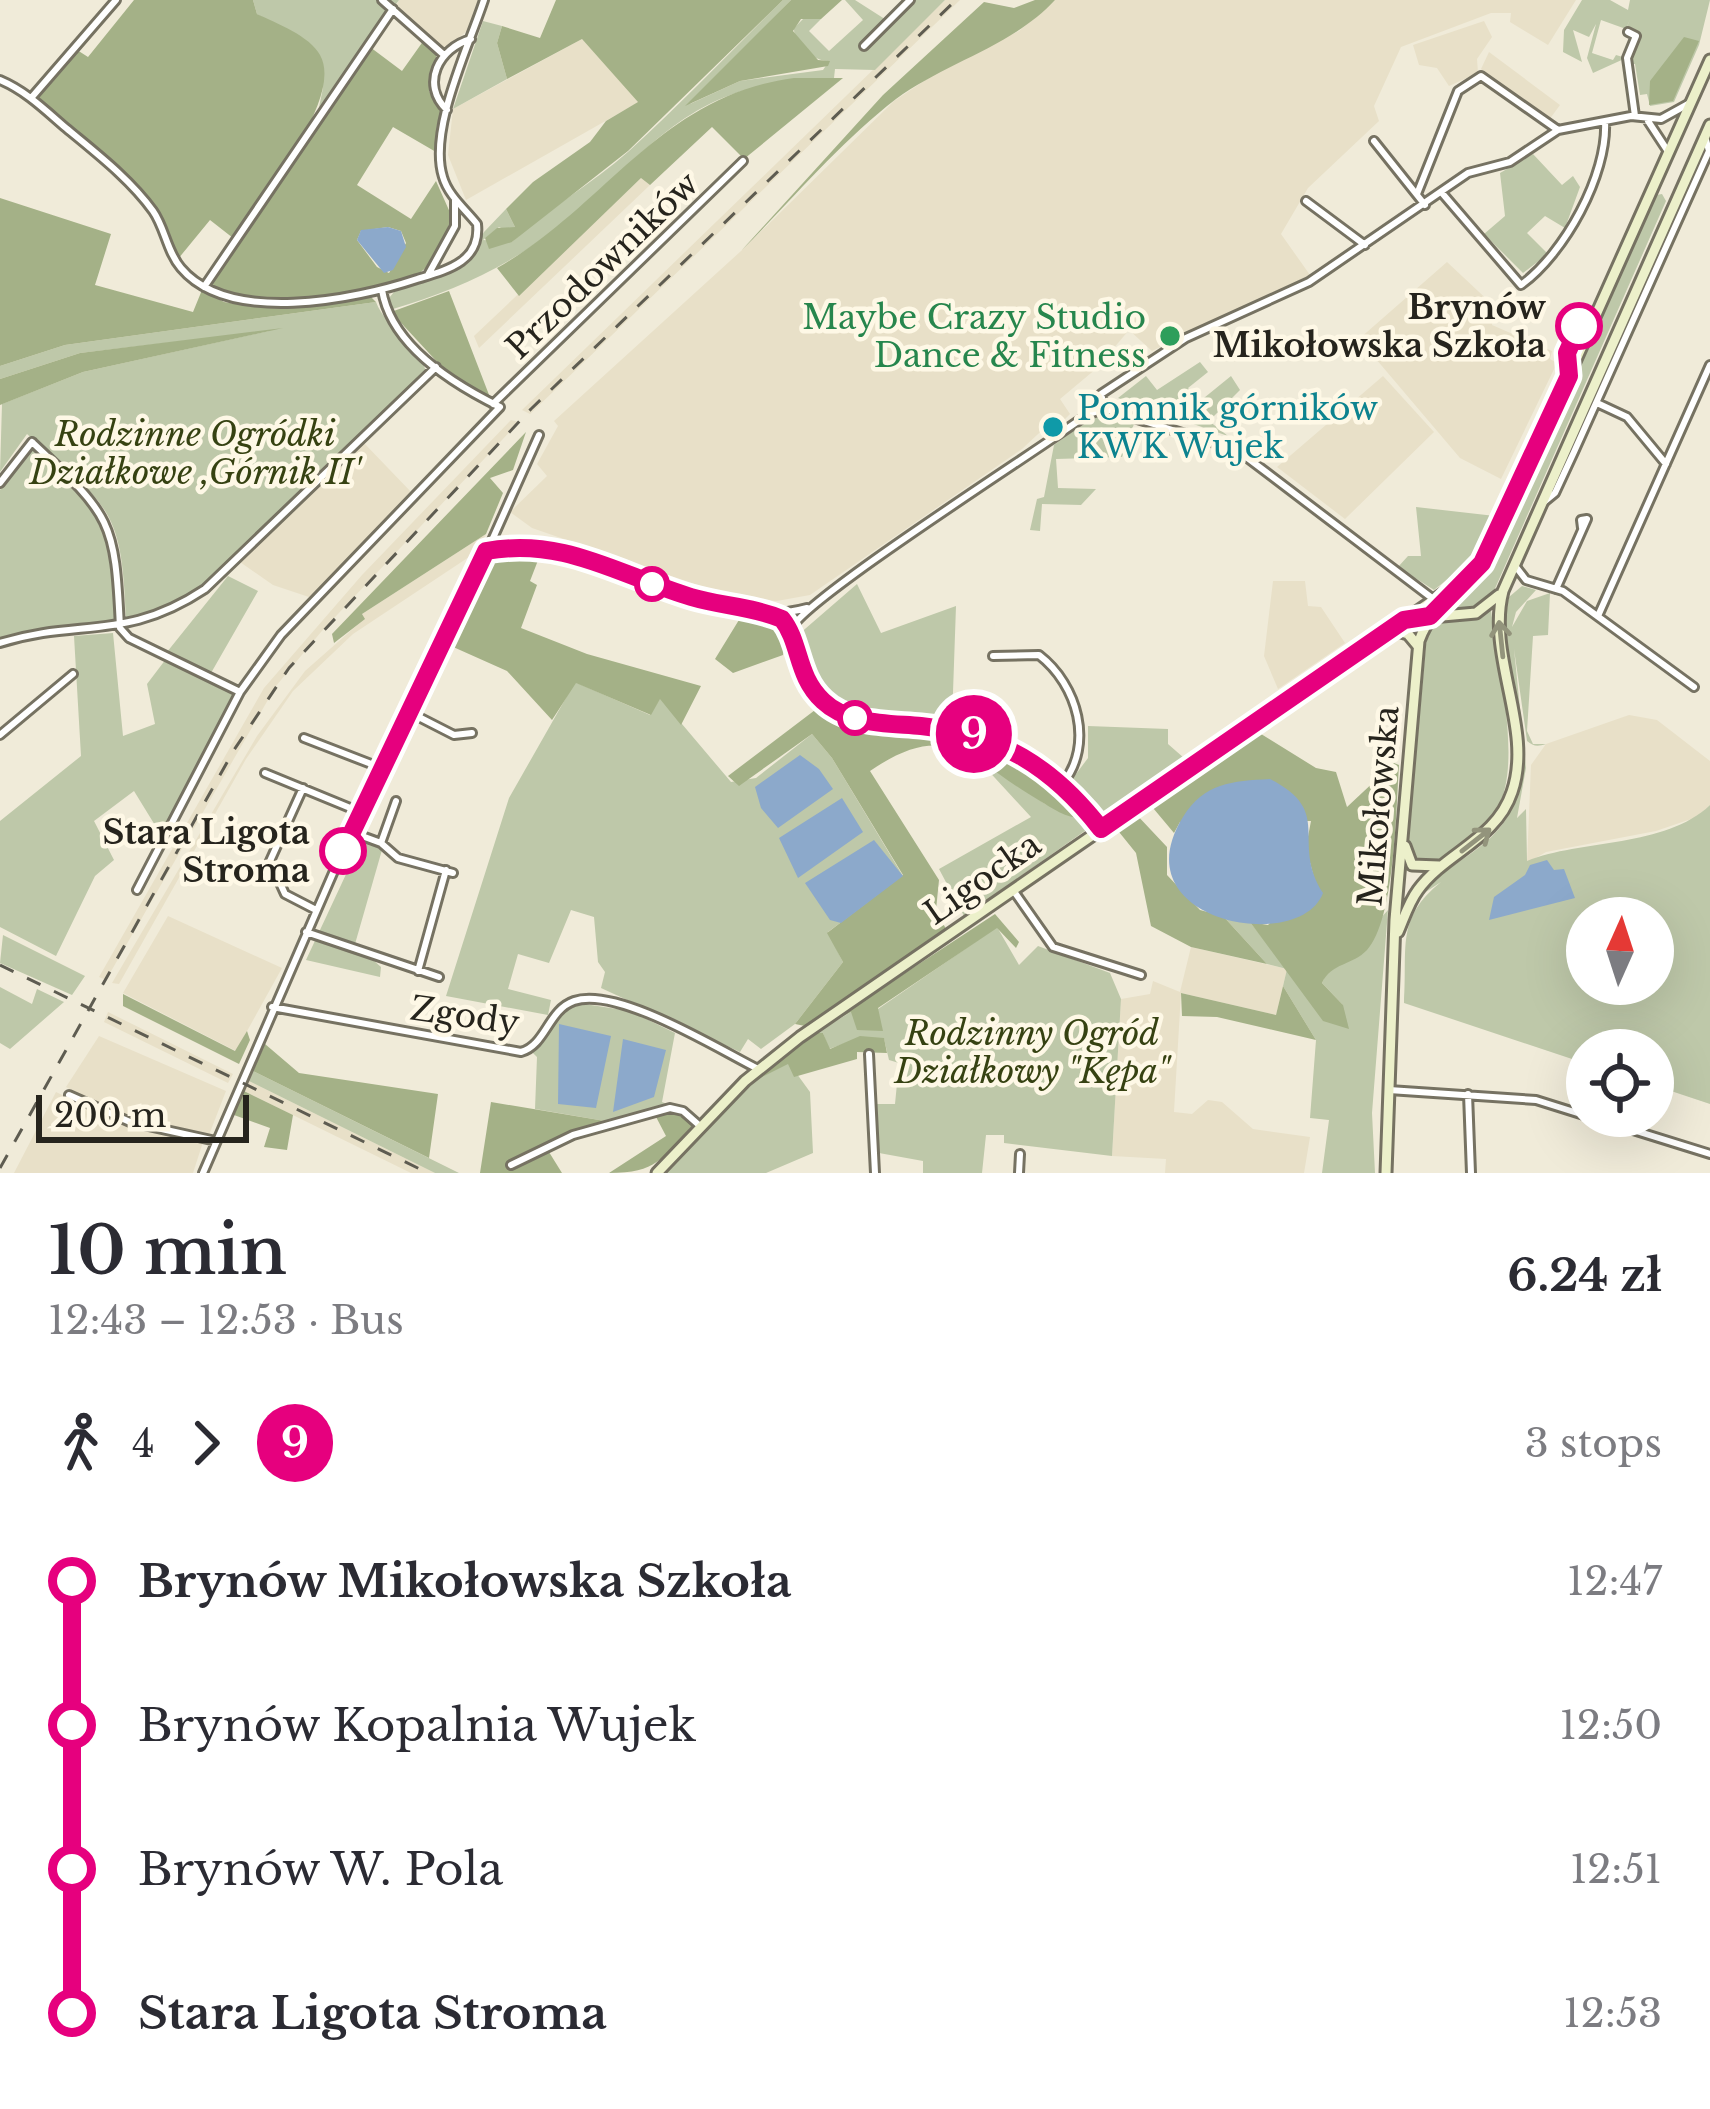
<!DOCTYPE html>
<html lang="en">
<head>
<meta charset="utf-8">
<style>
  body { margin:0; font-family:"Libre Baskerville",serif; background:#f2f2f3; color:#2b2b33; height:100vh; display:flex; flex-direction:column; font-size:45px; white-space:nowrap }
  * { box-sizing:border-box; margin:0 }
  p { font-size:39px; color:#7c7c81 }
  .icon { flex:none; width:66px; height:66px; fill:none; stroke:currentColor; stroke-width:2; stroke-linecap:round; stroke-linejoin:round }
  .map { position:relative; height:1173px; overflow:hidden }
  .details { display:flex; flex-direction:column; background:#fff; flex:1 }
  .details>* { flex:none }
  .badge { padding:0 24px; border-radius:39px; font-size:42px; line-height:78px }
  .needle { width:78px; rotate:3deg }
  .buttons { position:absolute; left:1566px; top:897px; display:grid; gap:24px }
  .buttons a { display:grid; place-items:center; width:108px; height:108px; border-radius:50%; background:#fff; box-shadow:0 12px 48px #0002; font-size:60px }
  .scale { position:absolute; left:36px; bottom:30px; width:213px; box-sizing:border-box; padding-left:12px; border:6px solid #26241d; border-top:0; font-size:33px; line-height:42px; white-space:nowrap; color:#26241d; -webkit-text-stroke:9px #fef8e6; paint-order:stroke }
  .map>.badge { position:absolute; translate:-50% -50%; box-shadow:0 0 0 6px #fff }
  .legs { display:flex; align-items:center; gap:18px; height:132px; padding:0 48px; font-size:39px }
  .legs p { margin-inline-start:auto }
  .overview { display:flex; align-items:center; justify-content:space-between; height:204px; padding:0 48px }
  h1 { font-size:66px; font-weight:600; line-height:90px }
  ul { padding:0 48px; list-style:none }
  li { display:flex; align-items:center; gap:42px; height:144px; font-size:45px }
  li i { display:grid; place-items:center; width:18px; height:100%; margin:0 15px; background:currentColor }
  li i::after { content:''; width:30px; height:30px; margin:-15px; border:9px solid; border-radius:50%; background:#fff }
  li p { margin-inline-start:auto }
  li:first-child i { background:linear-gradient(#0000 50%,currentColor 0) }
  li:last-child i { background:linear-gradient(currentColor 50%,#0000 0) }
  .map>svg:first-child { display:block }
</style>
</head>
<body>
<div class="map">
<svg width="1710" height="1173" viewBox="0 0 1710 1173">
  <rect width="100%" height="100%" fill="#f0ebd9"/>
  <path fill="#e8e0c8" d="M399 0H479L469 29 444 51 395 8Z
    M945 0H960L530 414 522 410Z
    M1055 0H1576L1548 45 1510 22 1511 13H1491L1401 47 1374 106 1379 121 1308 188 1281 234 1310 275 1152 351 1129 330 1097 368 1060 399 1070 414 1059 425 1052 421 1022 449 810 595 777 601 735 598 532 528 510 512 547 476 537 464 558 426 554 421 741 251 894 101 954 61 1019 31Z
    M1484 21 1492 37 1477 59 1478 73 1449 86 1437 68 1419 65 1413 45Z
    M582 39 639 102 466 200 448 155 453 109Z
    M1489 52 1560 105 1549 120 1481 69Z
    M642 177 650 185 479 348 474 336Z
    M1447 262 1494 306 1492 325 1552 351 1550 359 1557 363 1501 479 1460 458 1359 339Z
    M1383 376 1434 432 1345 519 1277 467Z
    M511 420 519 422 321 632 276 686 106 980 99 977 264 688 362 575Z
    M363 442 413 494 312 598 273 585 240 562Z
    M486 534 478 551 353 634 293 691 246 759 119 984 112 983 257 736 305 671 364 619 362 614Z
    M1273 581H1305L1308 606 1321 607 1345 643 1278 689 1264 656Z
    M1629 715 1657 720 1710 761V805L1697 817 1656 831 1546 852 1527 863 1531 765 1546 744Z
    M168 916 282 968 236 1051 123 993Z
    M1191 947 1287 969 1276 1015 1181 993 1174 1112 1192 1114 1208 1100 1222 1102 1253 1129 1310 1137 1304 1173H1165L1166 1159 1112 1156 1121 999 1150 994 1153 981 1180 992Z
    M108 1012 233 1074 228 1083 104 1022Z
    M99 1036 226 1091 209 1135 112 1111 66 1087Z
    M249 1081 435 1173H411L244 1091Z
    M56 1092 112 1119 203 1142 193 1173H14Z"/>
  <path fill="#bec8a9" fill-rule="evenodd" d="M253 0H399L318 112 323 88 315 49 257 14Z
    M783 0H791L690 104 740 81 823 70 829 61C814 62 793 43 794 28L805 17 821 19 809 31 829 51 863 20 845 0H855L891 23 915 0H945L875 70 835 69 834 78C683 80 657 149 551 232 504 269 450 292 393 309L389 298 394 292 466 265 484 232 506 209 515 227 508 231 499 227 483 240 512 242C548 208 591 185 629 151 682 103 732 50 783 0Z
    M1582 0H1610L1628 10 1630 0H1710L1699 45 1674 102 1650 106 1647 94 1640 95 1635 64H1630L1641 35 1627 27 1630 19 1626 29 1601 20 1592 53 1613 60 1616 55 1626 58 1593 73 1587 58 1596 24 1589 37 1573 30 1582 62 1563 52 1564 30Z
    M483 21 502 26 497 43 507 79 453 109Z
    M1533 154 1562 185 1573 176 1580 187 1565 228 1545 216 1527 233 1548 254 1523 273 1484 234 1505 216 1500 173Z
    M1662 194 1666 201 1493 593C1481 610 1461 616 1444 604L1471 582 1496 550 1656 195Z
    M376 302C386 329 423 349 426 373L200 587 172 607 126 622C122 507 110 508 27 434L0 472 2 404 83 372 269 331 80 353 0 379V366L65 345Z
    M1200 362 1208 372 1188 388 1199 402 1231 376 1240 390 1209 421 1228 436 1118 398 1146 376 1157 390Z
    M1095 415 1134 424 1122 457 1056 459 1058 488 1096 489 1081 505 1042 504 1040 531 1030 530 1037 499 1044 497 1054 445Z
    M29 447C104 515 115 520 115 624L0 638V490Z
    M1416 507 1495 516 1469 562 1434 590 1398 567 1408 556H1421Z
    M228 576 258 591 211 673 167 652Z
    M857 584 881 633 956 606 952 721C881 713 814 724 798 635Z
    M1522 586 1536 590 1516 612 1512 627 1527 601 1550 593 1548 635 1533 636 1527 731 1533 744H1546C1537 747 1533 746 1527 741L1514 649 1526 768 1517 818 1526 809 1527 861C1581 839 1665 848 1710 805V1104L1653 1085V1050H1587V1064L1404 1003C1408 947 1395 919 1441 882L1418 897C1439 869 1474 857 1497 831 1549 773 1505 681 1505 612L1509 597ZM1587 918H1653V984H1587Z
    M1491 610C1497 659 1524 769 1496 810 1481 833 1454 848 1433 864L1412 861 1408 843 1427 633 1433 620 1471 619Z
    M113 633 123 736 155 724 147 684 166 659 234 693 161 835 134 791 94 821 114 860 95 876 56 956 0 927V821L81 756 74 636Z
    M575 682 650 715 660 698 731 782 756 778 812 734 832 758 903 876 828 932 843 962 795 1024 761 1049 748 1039 740 1052 601 988 605 972 598 962 594 917 571 910 549 963 518 954 508 989 551 1000 548 1015 446 996 509 798Z
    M1088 726 1168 729V744L1184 758 1103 812 1070 782 1088 758Z
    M972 753 1045 804 1084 817 1089 828 964 916 939 869 1031 817Z
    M362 840 382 850 355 944 381 967 380 977 306 960Z
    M1388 910 1372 1113 1375 1173H1322L1329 1120 1310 1118 1316 1040 1283 986 1287 969 1267 964 1223 916 1250 922 1287 969 1343 1005 1322 983 1327 972C1371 950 1361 939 1388 910Z
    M997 927 1019 965 1038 946 1110 973 1121 999 1112 1156 1004 1143V1135H986L982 1173H923V1161L879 1153 877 1104H895L899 1063 889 1060 884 1039 860 1038 829 1049 823 1033H815L851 1012 878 1009Z
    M3 935 85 976 72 995 0 963Z
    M0 987 32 1004 37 989 64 1002 10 1049 0 1043Z
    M578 1003 630 1011 675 1033 662 1102 667 1104 605 1121 535 1109 537 1057 532 1052 561 1012Z
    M789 1063 810 1092 813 1153 766 1173H666L760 1075Z
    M253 1071 459 1173H435L249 1081Z"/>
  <path fill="#a4b187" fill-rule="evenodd" d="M134 0H253L257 14C276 23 310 36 320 55 345 99 258 201 233 238L210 220 178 259 156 211 36 96 74 48 88 57Z
    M556 0H783L628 151 512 242 489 249 485 238 497 228 515 227 506 209 533 182 590 142 606 121 638 102 582 39 507 79 497 43 502 26 540 38Z
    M791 0H842L821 19H801L793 31 818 60 830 61 828 66 740 81 685 106Z
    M1035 0H1055C1013 46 946 62 896 99 840 142 791 201 741 251L883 95 984 2 1014 8Z
    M1684 37 1699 41 1673 101 1649 105 1650 81Z
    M424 40 437 54 429 91 444 116 442 125 437 124 436 152 393 127 357 185 411 219 436 181 452 217C445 235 435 264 418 274 377 299 256 305 212 289V279L370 47 402 71ZM388 227 401 231 406 243 389 273 377 267 357 240 361 231Z
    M794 78H843L744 159 712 127 650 185 641 178 519 296 497 268C607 206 659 96 794 78Z
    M0 198 111 234 95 285 193 312 202 290 224 302 254 307 369 295 376 302 65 345 0 366Z
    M449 291 491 400 440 365 391 312Z
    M283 328 83 372 0 405V379L80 353Z
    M526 432 513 470 490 478 503 493 486 534 362 614 365 619 334 643 332 634Z
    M542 550 530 581 537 585 521 628 587 654 701 686 681 725 660 699 651 715 576 683 552 720 507 671 451 646 491 555Z
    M742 615 771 617 786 637 783 655 733 673 715 659Z
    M819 707 834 724C933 743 1018 720 1084 818 1067 819 1054 809 1040 801 971 761 950 716 870 771L939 880 936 910 946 929 805 1026 795 1024 843 962 827 933 903 875 832 758 812 734 739 786 728 776Z
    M1253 729 1316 768 1336 772 1347 807 1394 763 1399 765C1396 809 1395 920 1367 950 1353 965 1331 963 1322 983L1343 1005 1349 1029 1323 1021 1250 922 1268 925 1314 878 1306 847 1311 821 1180 822 1174 833 1148 802Z
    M1135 813 1167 847V875L1200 910 1223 916 1267 964 1191 947 1151 926 1136 853 1115 827Z
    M995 914 1019 942 1016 948 997 928 878 1008 883 1031 857 1030 851 1012 823 1027Z
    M1283 986 1316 1040 1217 1017 1182 1016 1181 993 1276 1015Z
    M123 994 235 1051 247 1031 250 1040 239 1064 123 1006Z
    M815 1033H823L830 1049 860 1036 884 1038 887 1053 857 1052V1059L794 1077 788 1064 760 1078Z
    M265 1044 299 1073 438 1094 429 1158 253 1071Z
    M244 1091 293 1115 287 1150 264 1147 270 1128 234 1115Z
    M491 1102 605 1121 544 1144 562 1173H480Z
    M680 1111 693 1125C661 1159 657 1173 609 1173L666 1136 655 1115Z"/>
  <path fill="#8ca9cb" d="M388 227 401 231 406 247 393 270 384 273 357 240 361 230Z
    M800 755 819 769 833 789 778 828 761 808 755 787Z
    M1270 779C1335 812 1290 841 1323 893 1300 955 1118 922 1183 817 1204 783 1232 781 1270 779Z
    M842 798 863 832 798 878 779 838Z
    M874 840 903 876 841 923 830 920 805 883Z
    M1547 860 1554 870 1564 869 1575 898 1489 920 1494 897 1525 875 1530 865Z
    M559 1024 611 1036 596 1108 558 1104Z
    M623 1039 666 1050 654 1097 613 1112Z"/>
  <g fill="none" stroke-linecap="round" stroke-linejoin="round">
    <defs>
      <path id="street" d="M382 0 444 55
        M1628 32 1636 36 1627 58 1635 116
        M864 46 910 0
        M0 80C26 91 45 110 66 128 96 153 130 179 153 211 165 228 167 252 181 268 229 325 354 300 417 279 447 270 481 262 477 224 465 209 448 195 443 177 428 130 469 46 484 0
        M32 97 116 0
        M447 110C420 84 439 48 471 39
        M1648 121 1669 153
        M1374 141 1425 205
        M1442 193 1521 285C1564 254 1608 175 1605 121
        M1417 194 1458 91 1481 76 1558 130
        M1306 201 1365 245
        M428 275 455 226V200
        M204 287 393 9
        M1597 403 1627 417 1666 464
        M493 404 743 161
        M1105 409 1101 394 1186 338 1309 282 1468 173 1510 162 1558 130 1631 116 1661 119 1690 103
        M1105 409 1237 450 1453 614
        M0 483 32 442C111 516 115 519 120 628L129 638 240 692
        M1544 502 1555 493 1574 452 1709 151 1706 140
        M486 551C508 547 530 543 552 547 635 564 718 633 807 608
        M1516 567 1526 580 1563 591 1694 687
        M1556 589 1587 519 1581 520 1582 528
        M772 615 787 625C798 653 799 678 822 700 855 732 916 723 957 730 1019 741 1063 779 1100 828
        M1598 616 1710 365
        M791 629C805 598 1042 448 1088 414L1105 409
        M0 643C80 618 125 642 205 589L436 367
        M993 656 1039 655C1078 685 1094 745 1063 783
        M409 712 454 735 472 733
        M0 735 73 674
        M304 738 379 767
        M265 773 360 812
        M303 788 270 861 285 894 316 910
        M351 832 381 843 398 858 453 873
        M381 843 396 801
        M137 890 240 692 281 635 500 407C453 384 391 345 382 290
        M1013 890 1053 947 1141 975
        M306 932 439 977
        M418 971 446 870
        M272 1007 521 1052C546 1045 548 1010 574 1001 617 986 718 1049 758 1069
        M869 1054 875 1173
        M1389 1090 1536 1100 1587 1116
        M1468 1094 1471 1173
        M69 1095 130 1122 216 1141
        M1588 1116 1710 1154
        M511 1165 573 1135 670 1108 683 1111 700 1126
        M203 1173 379 767 439 659 539 435
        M1019 1173 1020 1154"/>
      <path id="secondary" d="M1409 619 1476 613 1499 595
        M1391 629 1408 634 1418 646
        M1405 846 1412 865 1439 866
        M1398 932C1404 918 1409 902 1418 890 1446 852 1496 840 1512 792 1534 729 1486 656 1503 591L1710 125
        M657 1173 745 1081 800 1037 1444 593
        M1386 1173 1395 920 1419 641C1434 599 1472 583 1493 545L1710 60"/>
    </defs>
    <use href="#street" stroke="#767262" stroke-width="12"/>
    <use href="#secondary" stroke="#767262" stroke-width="15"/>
    <use href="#street" stroke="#fff" stroke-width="6"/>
    <use href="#secondary" stroke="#ecf0ca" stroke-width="9"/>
    <path stroke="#5e5c51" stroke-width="3" stroke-dasharray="15 15" stroke-linecap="butt" d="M0 965 428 1173
      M0 1168 234 750 289 668 531 409 956 0"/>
  </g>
  <defs><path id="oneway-shaft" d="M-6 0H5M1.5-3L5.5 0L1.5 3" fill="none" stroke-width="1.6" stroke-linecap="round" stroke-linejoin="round" transform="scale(3)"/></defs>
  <g stroke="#93947c">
    <use href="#oneway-shaft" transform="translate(1501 639) rotate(-96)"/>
    <use href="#oneway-shaft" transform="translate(1476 840) rotate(-38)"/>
  </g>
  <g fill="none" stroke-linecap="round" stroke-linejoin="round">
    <defs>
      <path id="line-1" d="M343 851 486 551C565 537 618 575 691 597 721 606 754 607 782 619 801 643 796 676 823 701 848 725 889 723 921 726 1000 734 1053 767 1101 829L1404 620 1430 616 1482 563 1569 376 1567 353 1579 326"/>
    </defs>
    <use href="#line-1" stroke="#fff" stroke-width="27"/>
    <use href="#line-1" stroke="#e6007e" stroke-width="18"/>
  </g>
  <g fill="#fff" stroke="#e6007e" stroke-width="6">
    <circle cx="1579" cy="326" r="21"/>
    <circle cx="652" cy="584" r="15"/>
    <circle cx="855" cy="718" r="15"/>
    <circle cx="343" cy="851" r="21"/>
  </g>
  <circle fill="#2e9e5b" stroke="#fef8e6" stroke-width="4.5" cx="1170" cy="336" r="12"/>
  <circle fill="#0f9aa8" stroke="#fef8e6" stroke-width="4.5" cx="1053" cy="427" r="12"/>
  <g text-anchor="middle" stroke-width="9" stroke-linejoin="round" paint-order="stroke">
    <g font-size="33" fill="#26241d" stroke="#fef8e6">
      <text transform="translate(602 265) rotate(-44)" y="12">Przodowników</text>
      <text transform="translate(1378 806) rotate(-85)" y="12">Mikołowska</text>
      <text transform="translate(982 878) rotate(-35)" y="12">Ligocka</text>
      <text transform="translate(465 1015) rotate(8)" y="12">Zgody</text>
    </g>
    <g font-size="33" font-weight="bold" fill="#26241d" stroke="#fef8e6" text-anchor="end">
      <text x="1546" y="319">Brynów<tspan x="1546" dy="38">Mikołowska Szkoła</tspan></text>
      <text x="310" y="844">Stara Ligota<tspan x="310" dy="38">Stroma</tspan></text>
    </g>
    <g font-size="33" fill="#27864d" stroke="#fef8e6" text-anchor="end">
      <text x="1146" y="329">Maybe Crazy Studio<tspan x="1146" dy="38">Dance &amp; Fitness</tspan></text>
    </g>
    <g font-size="33" fill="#0d838f" stroke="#fef8e6" text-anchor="start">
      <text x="1077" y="420">Pomnik górników<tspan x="1077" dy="38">KWK Wujek</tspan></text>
    </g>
    <g font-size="33" font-style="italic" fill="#364212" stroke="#fef8e6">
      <text x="195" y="446">Rodzinne Ogródki<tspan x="195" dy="38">Działkowe ,Górnik II'</tspan></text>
      <text x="1032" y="1045">Rodzinny Ogród<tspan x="1032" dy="38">Działkowy "Kępa"</tspan></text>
    </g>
  </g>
</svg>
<div class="buttons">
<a><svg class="needle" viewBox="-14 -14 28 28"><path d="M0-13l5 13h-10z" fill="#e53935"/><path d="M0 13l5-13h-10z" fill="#7c7c81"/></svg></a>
<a><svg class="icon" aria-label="locate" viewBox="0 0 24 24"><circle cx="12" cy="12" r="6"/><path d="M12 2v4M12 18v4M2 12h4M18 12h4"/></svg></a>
</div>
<div class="scale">200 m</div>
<b class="badge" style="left:974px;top:734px;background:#e6007e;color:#fff">9</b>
</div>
<section class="details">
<div class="overview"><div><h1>10 min</h1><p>12:43 – 12:53 · Bus</p></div><b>6.24 zł</b></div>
<div class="legs"><svg class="icon" aria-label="walk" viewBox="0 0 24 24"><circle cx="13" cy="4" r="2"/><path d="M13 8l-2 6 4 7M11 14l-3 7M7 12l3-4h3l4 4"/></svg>4<svg class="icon" aria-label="forward" viewBox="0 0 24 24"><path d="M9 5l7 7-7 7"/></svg><b class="badge" style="background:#e6007e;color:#fff">9</b><p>3 stops</p></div>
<ul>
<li><i style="color:#e6007e"></i><b>Brynów Mikołowska Szkoła</b><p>12:47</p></li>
<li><i style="color:#e6007e"></i><span>Brynów Kopalnia Wujek</span><p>12:50</p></li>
<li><i style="color:#e6007e"></i><span>Brynów W. Pola</span><p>12:51</p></li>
<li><i style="color:#e6007e"></i><b>Stara Ligota Stroma</b><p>12:53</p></li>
</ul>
</section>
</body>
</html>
